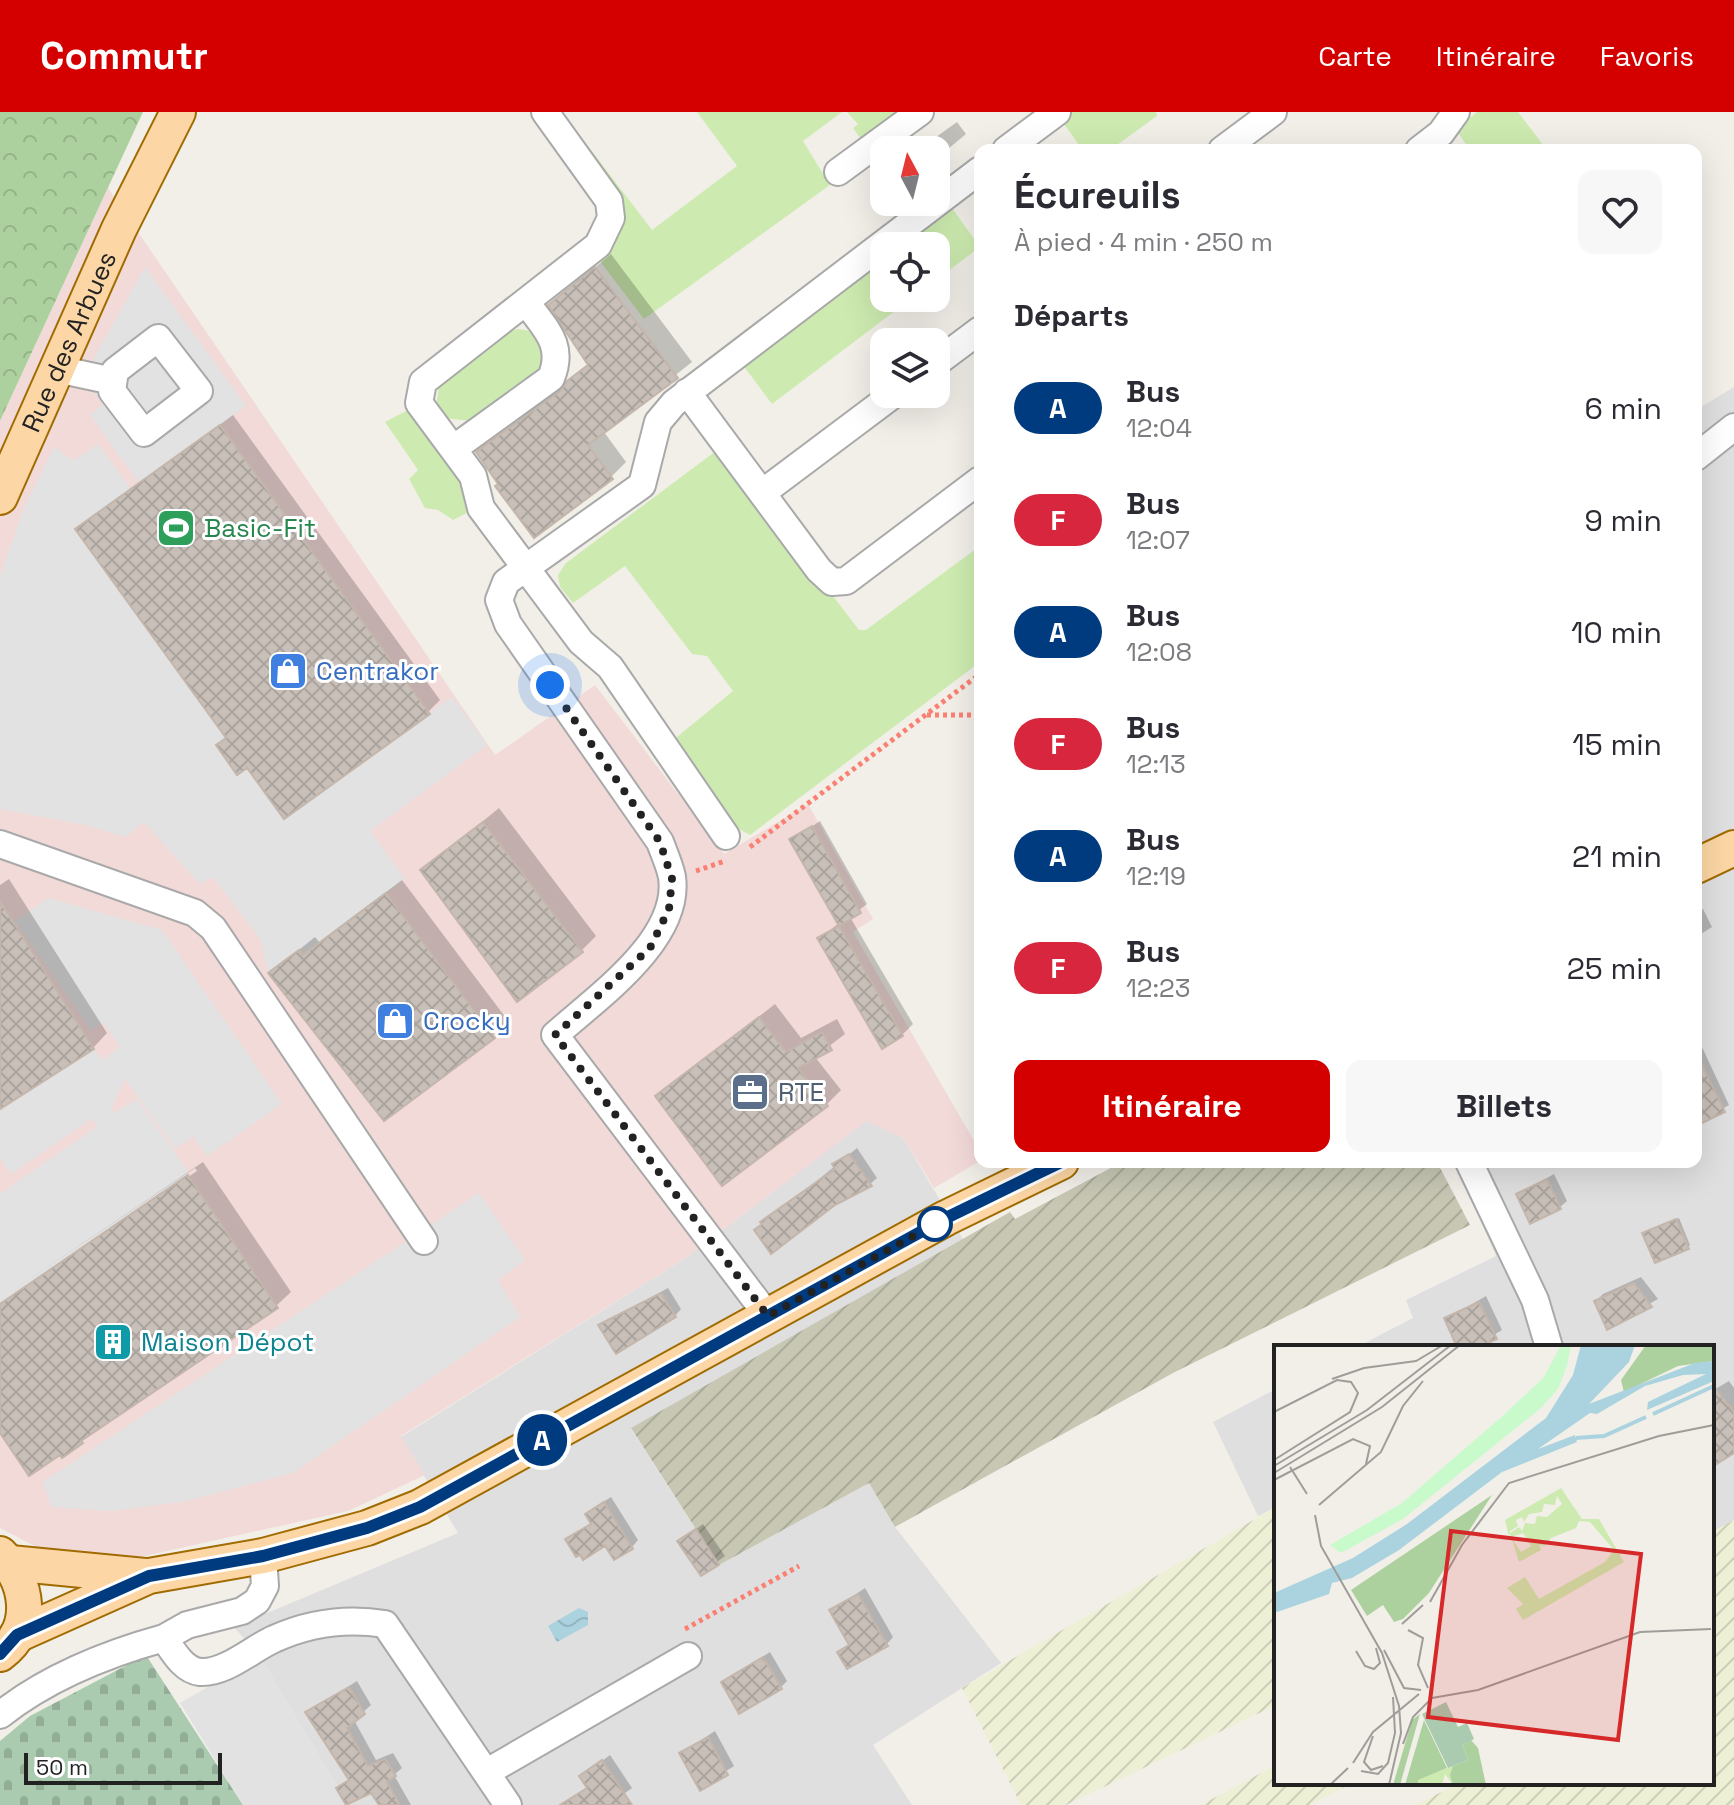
<!DOCTYPE html>
<html lang="fr">
<head>
<meta charset="utf-8">
<style>
  body { margin:0; font-family:"Space Grotesk",sans-serif; background:#f7f7f7; color:#2b2b33; height:100vh; display:flex; flex-direction:column; font-size:30px; white-space:nowrap }
  * { box-sizing:border-box; margin:0 }
  p { font-size:26px; color:#7c7c81 }
  .icon { flex:none; width:44px; height:44px; fill:none; stroke:currentColor; stroke-width:2; stroke-linecap:round; stroke-linejoin:round }
  .map { position:relative; flex:1; overflow:hidden }
  .drawer { position:absolute; left:974px; top:32px; width:728px; height:1024px; display:flex; flex-direction:column; background:#fff; border-radius:16px; box-shadow:0 8px 32px #0002 }
  .drawer>* { flex:none }
  .badge { padding:0 16px; border-radius:26px; font-size:28px; line-height:52px }
  .needle { width:52px; rotate:353deg }
  .tools { position:absolute; left:870px; top:24px; display:grid; gap:16px }
  .tools a { display:grid; place-items:center; width:80px; height:80px; border-radius:16px; background:#fff; box-shadow:0 8px 32px #0002; font-size:40px }
  .scale { position:absolute; left:24px; bottom:20px; width:198px; box-sizing:border-box; padding-left:8px; border:4px solid #222; border-top:0; font-size:22px; line-height:28px; white-space:nowrap; color:#222; -webkit-text-stroke:6px #fff; paint-order:stroke }
  .you { position:absolute; width:40px; height:40px; margin:-20px; border:6px solid #fff; border-radius:50%; background:#1a73e8; box-shadow:0 0 0 12px #1a73e833 }
  .map>.badge { position:absolute; translate:-50% -50%; box-shadow:0 0 0 4px #fff }
  h2 { padding:0 40px; font-size:30px; line-height:72px }
  .round { display:grid; place-items:center; flex:none; width:84px; height:84px; border-radius:16px; background:#f7f7f7 }
  .headline { display:flex; align-items:center; justify-content:space-between; height:136px; padding:0 40px }
  h1 { font-size:38px; font-weight:600; line-height:60px }
  .primary-button { display:flex; gap:16px; margin-top:auto; padding:16px 40px }
  .primary-button a { flex:1; height:92px; border-radius:16px; background:#d40000; color:#fff; font-size:32px; font-weight:600; line-height:92px; text-align:center }
  .primary-button a+a { background:#f7f7f7; color:#2b2b33 }
  ul { padding:0; list-style:none }
  li { display:flex; align-items:center; gap:24px; height:112px; padding:0 40px }
  li div { flex:1 }
  li b { display:block; font-size:30px }
  li em { font-style:normal }
  li .badge { min-width:88px; font-weight:700; text-align:center }
  header { display:flex; align-items:center; gap:48px; box-sizing:border-box; height:112px; padding:0 40px; background:#d40000; color:#fff }
  header strong { font-size:38px }
  nav { display:flex; gap:44px; margin-inline-start:auto; font-size:28px }
  .map>svg:first-child { display:block }
</style>
</head>
<body>
<header>
<strong>Commutr</strong>
<nav><a>Carte</a><a>Itinéraire</a><a>Favoris</a></nav>
</header>
<div class="map">
<svg width="1734" height="1693" viewBox="0 0 1734 1693">
  <defs>
    <pattern id="construction-furrows" width="10" height="10" patternUnits="userSpaceOnUse" patternTransform="scale(2)"><rect width="10" height="10" fill="#c7c7b4"/><path d="M-1 1l2-2M0 10L10 0M9 11l2-2" fill="none" stroke="#abab9a"/></pattern>
    <pattern id="farmland-furrows" width="10" height="10" patternUnits="userSpaceOnUse" patternTransform="scale(2)"><rect width="10" height="10" fill="#eef0d5"/><path d="M-1 1l2-2M0 10L10 0M9 11l2-2" fill="none" stroke="#ccceb7"/></pattern>
    <pattern id="forest-crowns" width="20" height="18" patternUnits="userSpaceOnUse" patternTransform="scale(2)"><rect width="20" height="18" fill="#add19e"/><path d="M2 6a3 3 0 1 1 6 0M12 15a3 3 0 1 1 6 0" fill="none" stroke="#95b388"/></pattern>
    <pattern id="cemetery-stones" width="16" height="16" patternUnits="userSpaceOnUse" patternTransform="scale(2)"><rect width="16" height="16" fill="#aacbaf"/><path d="M2 7V4a2 2 0 0 1 4 0v3zM10 15v-3a2 2 0 0 1 4 0v3z" fill="#92ae96"/></pattern>
    <pattern id="water-waves" width="16" height="10" patternUnits="userSpaceOnUse" patternTransform="scale(2)"><rect width="16" height="10" fill="#aad3df"/><path d="M0 5q4-4 8 0t8 0" fill="none" stroke="#92b5bf"/></pattern>
    <pattern id="building-cross-hatch" width="8" height="8" patternUnits="userSpaceOnUse" patternTransform="scale(2)"><rect width="8" height="8" fill="#c7bfb8"/><path d="M0 0l8 8M0 8l8-8" fill="none" stroke="#aba49e"/></pattern>
  </defs>
  <rect width="100%" height="100%" fill="#f2efe9"/>
  <path fill="#e0dfdf" d="M1734 275V1408L1712 1420V1235H1357L1413 1206 1406 1188 1496 1144 1455 1050H1696V298Z
    M867 1008 903 1026 963 1127 631 1317 719 1453 869 1371 895 1415 1001 1551 873 1633 912 1693H348L260 1545 234 1515 458 1421 401 1325 687 1145Z
    M1276 1277V1395L1258 1404 1213 1310Z"/>
  <path fill="#f2dad9" d="M108 76 495 643 595 573 724 742 808 692 873 807 853 820 980 1039V1049L934 1076 903 1026 867 1009 687 1145 401 1324 425 1363 348 1399 140 1445 52 1443 0 1416V309Z"/>
  <path fill="url(#construction-furrows)" d="M1122 1050H1437L1470 1113 1173 1261 895 1415 869 1371 719 1453 631 1316 1010 1100 1015 1107Z"/>
  <path fill="url(#farmland-furrows)" d="M1276 1395V1593L1066 1693H1021L962 1576Z
    M1734 1408V1693H1415L1460 1671H1712V1420Z
    M1276 1653V1671H1353L1309 1693H1201Z"/>
  <path fill="#cdebb0" d="M562 0 652 118 737 54 697 0H842L803 29 830 73 644 207 596 144 614 122 556 4Z
    M847 0H910L866 34 853 16 858 12Z
    M1071 0H1156L1157 4 1110 38H1078L1079 33 1061 8Z
    M1477 0H1518L1547 38H1470L1456 18Z
    M949 92 980 135 936 168V134H893Z
    M884 141V186H912L772 292 742 252Z
    M518 217C530 218 538 221 543 234 553 262 492 294 471 309L444 306 436 295 439 274 506 220Z
    M408 298 465 375 471 393 467 401 453 408 438 398 425 396 409 367 418 358 385 310Z
    M720 336 859 518H866L980 434V550L750 723 721 707 672 629 733 579 707 544 692 542 625 454 573 491 560 475 558 463 566 451Z"/>
  <path fill="url(#forest-crowns)" d="M0 0H143L0 309Z"/>
  <path fill="url(#cemetery-stones)" d="M146 1543 243 1693H0V1629L30 1604Z"/>
  <path fill="#e2e2e2" d="M145 155 246 294 139 371 90 303 103 293 83 266Z
    M98 332 131 377 75 418 226 626 216 634 237 663 247 656 284 706 452 585 487 633 370 719 405 767 303 843 299 838 268 861 261 828 213 765 200 772 144 710 125 725 85 713 0 697V465L22 401 54 335 73 349Z
    M48 786 162 818 282 992 207 1044 193 1024 175 1037 125 967 113 993V1002L137 987 189 1061 0 1192V1082L98 1014 91 1007 11 1062 0 1045V999L94 937 102 948 120 935 103 910 91 918 15 809Z
    M479 1081 525 1148 498 1168 520 1205 293 1361 182 1390 111 1399 51 1395 43 1370Z
    M260 1545 348 1693H243L180 1591Z"/>
  <path fill="url(#water-waves)" d="M579 1496 588 1500V1513L557 1530 548 1514Z"/>
  <path fill="#0003" d="M957 10 966 22 936 47V38H918Z
    M611 142 692 250 604 320 626 350 611 365 500 372 478 341 589 251 550 193Z
    M233 303 440 588 428 600 247 653 218 634 227 625 78 418Z
    M499 696 596 824 581 839 422 759Z
    M820 709 867 792 850 805 913 912 902 923 820 826 839 811 792 728Z
    M9 767 107 921 93 936 0 994V773Z
    M402 768 509 910 384 1006 270 861 315 825 319 830Z
    M1703 797 1712 815 1696 825V800Z
    M775 892 801 926 837 907 845 922 815 945 841 978 826 993 657 984Z
    M1702 935 1729 993 1696 1012V938Z
    M857 1036 877 1066 870 1072 764 1112Z
    M203 1050 291 1180 276 1194 93 1318 63 1343 0 1318V1193L197 1059 195 1056 0 1187Z
    M1554 1062 1567 1089 1560 1095 1518 1082Z
    M1679 1106 1690 1133 1688 1135 1647 1119Z
    M1641 1165 1658 1187 1608 1215 1596 1189 1603 1182Z
    M668 1176 681 1197 675 1204 601 1213Z
    M1486 1184 1502 1218 1474 1235H1459L1446 1207Z
    M1729 1269 1734 1276V1339L1712 1352V1279Z
    M611 1385 638 1428 632 1435 568 1428 592 1410 587 1402 594 1396Z
    M703 1412 725 1444 701 1462 680 1429Z
    M865 1476 893 1525 887 1532 840 1540 850 1531 832 1498Z
    M770 1540 787 1569 781 1575 723 1570Z
    M357 1569 371 1593 354 1608 376 1648 393 1641 402 1656 394 1663 411 1693H381L372 1678 348 1693 338 1676 350 1666 308 1600Z
    M715 1619 734 1654 700 1676 681 1641Z
    M610 1643 632 1676 609 1693H586L579 1682 588 1674 582 1664Z"/>
  <path fill="url(#building-cross-hatch)" stroke="#c4b6ab" stroke-width="2" d="M595 155 678 266 588 333 613 367 534 426 495 374 498 372 476 340 560 279 567 269 588 253 548 193Z
    M220 313 430 602 284 707 247 656 237 663 216 633 226 626 75 417Z
    M483 710 583 840 517 890 420 758Z
    M812 714 861 801 839 814 789 727Z
    M386 781 495 926 384 1009 268 861 299 838 303 843Z
    M0 789 94 937 0 997Z
    M839 814 903 924 882 937 817 826Z
    M759 905 786 940 822 920 832 938 798 956 828 994 722 1074 655 984Z
    M1696 940 1725 1000 1696 1014Z
    M849 1042 872 1074 835 1093 771 1142 754 1118 762 1112 760 1110 835 1057 832 1052Z
    M188 1063 278 1196 81 1329 83 1331 62 1346 60 1343 29 1364 0 1321V1192Z
    M1547 1067 1561 1097 1530 1112 1516 1082Z
    M1676 1107 1689 1137 1655 1151 1642 1121Z
    M1634 1171 1652 1195 1607 1218 1594 1189Z
    M661 1181 676 1205 616 1242 598 1213Z
    M1479 1190 1497 1227 1479 1235H1457L1444 1206Z
    M1712 1272 1734 1300V1341L1712 1355Z
    M604 1390 633 1437 614 1448 605 1434 583 1448 580 1443 576 1445 565 1427 591 1412 585 1402Z
    M696 1417 719 1453 701 1464 677 1429Z
    M858 1482 888 1534 847 1557 837 1540 849 1533 829 1498Z
    M763 1545 782 1577 739 1602 721 1570Z
    M349 1575 365 1602 347 1616 368 1654 385 1647 396 1664 387 1670 400 1693H379L371 1681 346 1693 336 1676 349 1668 305 1600Z
    M708 1625 728 1663 700 1679 679 1641Z
    M602 1648 632 1693H560L587 1676 579 1664Z"/>
  <g fill="none" stroke-linecap="round" stroke-linejoin="round">
    <defs>
      <path id="minor" d="M545 0 609 89 611 106 598 133 423 270 419 291 473 364 481 396 581 530 610 555 726 724
        M1006 38 1057 0
        M1222 38 1273 0
        M1419 38 1441 21 1456 0
        M838 60 920 0
        M158 226 199 279 144 321 112 279 115 259Z
        M936 251 980 218
        M57 257 113 269
        M687 280 819 458 832 470 846 469 980 368
        M453 337 551 266C565 232 545 217 526 190
        M1696 345 1734 315
        M762 381 894 282
        M0 732 195 801 213 816 424 1129
        M1469 1050 1535 1188 1549 1235
        M768 1204 555 923C596 886 681 828 672 765 670 754 664 741 660 730L508 512 499 488 506 470 642 373 658 310 674 291 980 58
        M263 1444 265 1474 257 1489 242 1499 187 1513 164 1526C173 1539 183 1558 200 1560 225 1562 253 1536 274 1527 309 1511 347 1506 385 1512L508 1693
        M0 1603C48 1565 106 1542 164 1526
        M487 1660 688 1544"/>
      <g id="major">
        <path id="s1" d="M0 385 119 117 178 0"/>
        <path d="M1696 754 1734 736"/>
        <path d="M0 1442C28 1469 36 1516 0 1542"/>
        <path d="M10 1451 145 1464"/>
        <path d="M17 1523 149 1464 263 1444 367 1416 420 1395 946 1106 1061 1050"/>
      </g>
    </defs>
    <use href="#minor" stroke="#a9a9a9" stroke-width="30"/>
    <use href="#major" stroke="#a06b00" stroke-width="38"/>
    <path stroke="#fa8072" stroke-width="5" stroke-dasharray="4 4" stroke-linecap="butt" d="M927 603H980
      M750 735 980 562
      M696 759 725 749
      M685 1517 799 1454"/>
    <use href="#minor" stroke="#fff" stroke-width="26"/>
    <use href="#major" stroke="#fcd6a4" stroke-width="34"/>
  </g>
  <g fill="none" stroke-linecap="round" stroke-linejoin="round">
    <defs>
      <path id="line" d="M0 1542 17 1523 149 1464 263 1444 367 1416 420 1395 946 1106 1061 1050"/>
    </defs>
    <use href="#line" stroke="#fff" stroke-width="18"/>
    <use href="#line" stroke="#003b80" stroke-width="12"/>
    <path stroke="#222" stroke-width="8" stroke-dasharray="0 14.4" d="M550 573 660 730 672 767 669 797 650 836 555 923 768 1204 946 1106 935 1112"/>
  </g>
  <defs>
    <symbol id="stadium-square" viewBox="-11 -11 22 22"><rect x="-9" y="-9" width="18" height="18" rx="4" fill="#2e9e5b" stroke="#fff"/><path d="M0-5a6.5 5 0 1 0 0 10a6.5 5 0 1 0 0-10ZM-3.5-1.8h7v3.6h-7Z" fill="#fff"/></symbol>
    <symbol id="shop-square" viewBox="-11 -11 22 22"><rect x="-9" y="-9" width="18" height="18" rx="4" fill="#3f7fe0" stroke="#fff"/><path d="M-5-2.5h2.3a2.7 3.5 0 0 1 5.4 0H5L5.5 6h-11ZM-1.5-2.5h3a1.5 2.3 0 0 0-3 0Z" fill="#fff"/></symbol>
    <symbol id="office-square" viewBox="-11 -11 22 22"><rect x="-9" y="-9" width="18" height="18" rx="4" fill="#5c6f8a" stroke="#fff"/><path d="M-6-3h4V-5.5h4V-3h4V5H-6ZM-1-4.5V-3h2v-1.5ZM-6 0V1H6V0Z" fill="#fff"/></symbol>
    <symbol id="building-square" viewBox="-11 -11 22 22"><rect x="-9" y="-9" width="18" height="18" rx="4" fill="#0f9aa8" stroke="#fff"/><path d="M-4-6H4V6H1V3H-1V6H-4ZM-2.5-4.3h1.7v1.8h-1.7ZM.8-4.3h1.7v1.8H.8ZM-2.5-1h1.7V.8h-1.7ZM.8-1h1.7V.8H.8Z" fill="#fff"/></symbol>
  </defs>
  <g fill-rule="evenodd">
    <use href="#stadium-square" x="154" y="394" width="44" height="44"/>
    <use href="#shop-square" x="266" y="537" width="44" height="44"/>
    <use href="#shop-square" x="373" y="887" width="44" height="44"/>
    <use href="#office-square" x="728" y="958" width="44" height="44"/>
    <use href="#building-square" x="91" y="1208" width="44" height="44"/>
  </g>
  <circle fill="#fff" stroke="#003b80" stroke-width="4" cx="935" cy="1112" r="16"/>
  <g text-anchor="middle" stroke-width="6" stroke-linejoin="round" paint-order="stroke">
    <g font-size="26" fill="#222" stroke="#fff">
      <text dy="9" stroke="none"><textPath href="#s1" startOffset="170">Rue des Arbues</textPath></text>
    </g>
    <g font-size="26" fill="#27864d" stroke="#fff" text-anchor="start">
      <text x="204" y="425">Basic-Fit</text>
    </g>
    <g font-size="26" fill="#366cbe" stroke="#fff" text-anchor="start">
      <text x="316" y="568">Centrakor</text>
      <text x="423" y="918">Crocky</text>
    </g>
    <g font-size="26" fill="#4e5e75" stroke="#fff" text-anchor="start">
      <text x="778" y="989">RTE</text>
    </g>
    <g font-size="26" fill="#0d838f" stroke="#fff" text-anchor="start">
      <text x="141" y="1239">Maison Dépot</text>
    </g>
  </g>
  <g transform="translate(1274 1233)">
    <rect width="440" height="440" fill="#f2efe9"/>
    <path d="M287 143 308 174H325L350 217 249 275 242 264 249 259 233 243 251 232 265 254 331 217 340 205 316 177 305 176 302 183 277 193 271 201 265 200 267 205 245 217 238 194 247 207 257 201 249 188 237 192 236 188 245 182 248 186 251 178 261 179 263 171 273 172 288 159 283 151 281 160 270 159 268 167 255 169 250 177 248 172 242 175 244 181 236 186 235 192 231 175ZM179 421V440L171 429 168 440H144L143 435Z" fill="#cdebb0"/>
    <path d="M372 0H440V16L404 21 350 47 347 35ZM218 150 155 248 129 274 120 277 109 260 93 271 77 245ZM146 369 126 440H119L138 375ZM150 375 173 423 144 435V440H131ZM197 395 204 403 212 440H179L176 430 179 421 194 415 188 400Z" fill="#add19e"/>
    <path d="M172 357 184 382 193 378 200 394 188 400 194 415 174 423 148 369Z" fill="#aacbaf"/>
    <path d="M287 0H297L293 21 284 44 267 63 129 174 67 208 56 200 128 158 232 68 270 32Z" fill="#c8facc"/>
    <path d="M307 0H361L355 17 315 59 421 18 440 16V36L373 65 374 57 432 29 409 30 371 41 323 69 316 68 264 104 301 90 303 97 228 127 125 205 78 233 58 238 55 249 0 268V248L79 213 133 179 272 73 299 30Z" fill="#aad3df"/>
    <path fill="none" stroke="#aad3df" stroke-width="4" d="M379 69 440 41M302 93 330 91 372 72"/>
    <path fill="none" stroke="#9f9d99" stroke-width="2" d="M58 34 90 23 142 16 169 0M0 67 63 35 77 37 84 48 76 67 0 115M0 121 93 65 177 0M16 122 33 149M0 128 108 62 186 0M0 135 79 94 96 101 92 119M45 160 107 107 129 61 149 36M41 170 47 201 108 308 125 361 127 388 115 440M156 257 188 200 235 138 385 91 440 80M128 279 149 260M134 285 149 293 144 320 154 343M110 305 130 343 147 345M82 306 91 321 100 324 106 318 102 303M158 353 204 345 366 287 437 284M99 391 90 417 97 425 109 421M129 399 139 372 155 356M79 418 99 387 145 349M87 426 104 429 114 418 121 388 119 352M56 440 74 423"/>
    <path fill="#d62828" fill-opacity="0.15" stroke="#d62828" stroke-width="4" d="M177 186 367 209 344 395 154 372Z"/>
    <rect width="440" height="440" fill="none" stroke="#222" stroke-width="4"/>
  </g>
</svg>
<div class="tools">
<a><svg class="needle" viewBox="-14 -14 28 28"><path d="M0-13l5 13h-10z" fill="#e53935"/><path d="M0 13l5-13h-10z" fill="#7c7c81"/></svg></a>
<a><svg class="icon" aria-label="locate" viewBox="0 0 24 24"><circle cx="12" cy="12" r="6"/><path d="M12 2v4M12 18v4M2 12h4M18 12h4"/></svg></a>
<a><svg class="icon" aria-label="layers" viewBox="0 0 24 24"><path d="M12 4l9 5-9 5-9-5zM3 14l9 5 9-5"/></svg></a>
</div>
<div class="scale">50 m</div>
<div class="you" style="left:550px;top:573px"></div>
<b class="badge" style="left:542px;top:1328px;background:#003b80;color:#fff">A</b>
<section class="drawer">
<div class="headline"><div><h1>Écureuils</h1><p>À pied · 4 min · 250 m</p></div><a class="round"><svg class="icon" aria-label="heart" viewBox="0 0 24 24"><path d="M12 20l-8-8c-3-5 5-10 8-4 3-6 11-1 8 4z"/></svg></a></div>
<h2>Départs</h2>
<ul>
<li><span class="badge" style="background:#003b80;color:#fff">A</span><div><b>Bus</b><p>12:04</p></div><em>6 min</em></li>
<li><span class="badge" style="background:#d7263d;color:#fff">F</span><div><b>Bus</b><p>12:07</p></div><em>9 min</em></li>
<li><span class="badge" style="background:#003b80;color:#fff">A</span><div><b>Bus</b><p>12:08</p></div><em>10 min</em></li>
<li><span class="badge" style="background:#d7263d;color:#fff">F</span><div><b>Bus</b><p>12:13</p></div><em>15 min</em></li>
<li><span class="badge" style="background:#003b80;color:#fff">A</span><div><b>Bus</b><p>12:19</p></div><em>21 min</em></li>
<li><span class="badge" style="background:#d7263d;color:#fff">F</span><div><b>Bus</b><p>12:23</p></div><em>25 min</em></li>
</ul>
<div class="primary-button"><a>Itinéraire</a><a>Billets</a></div>
</section>
</div>
</body>
</html>
